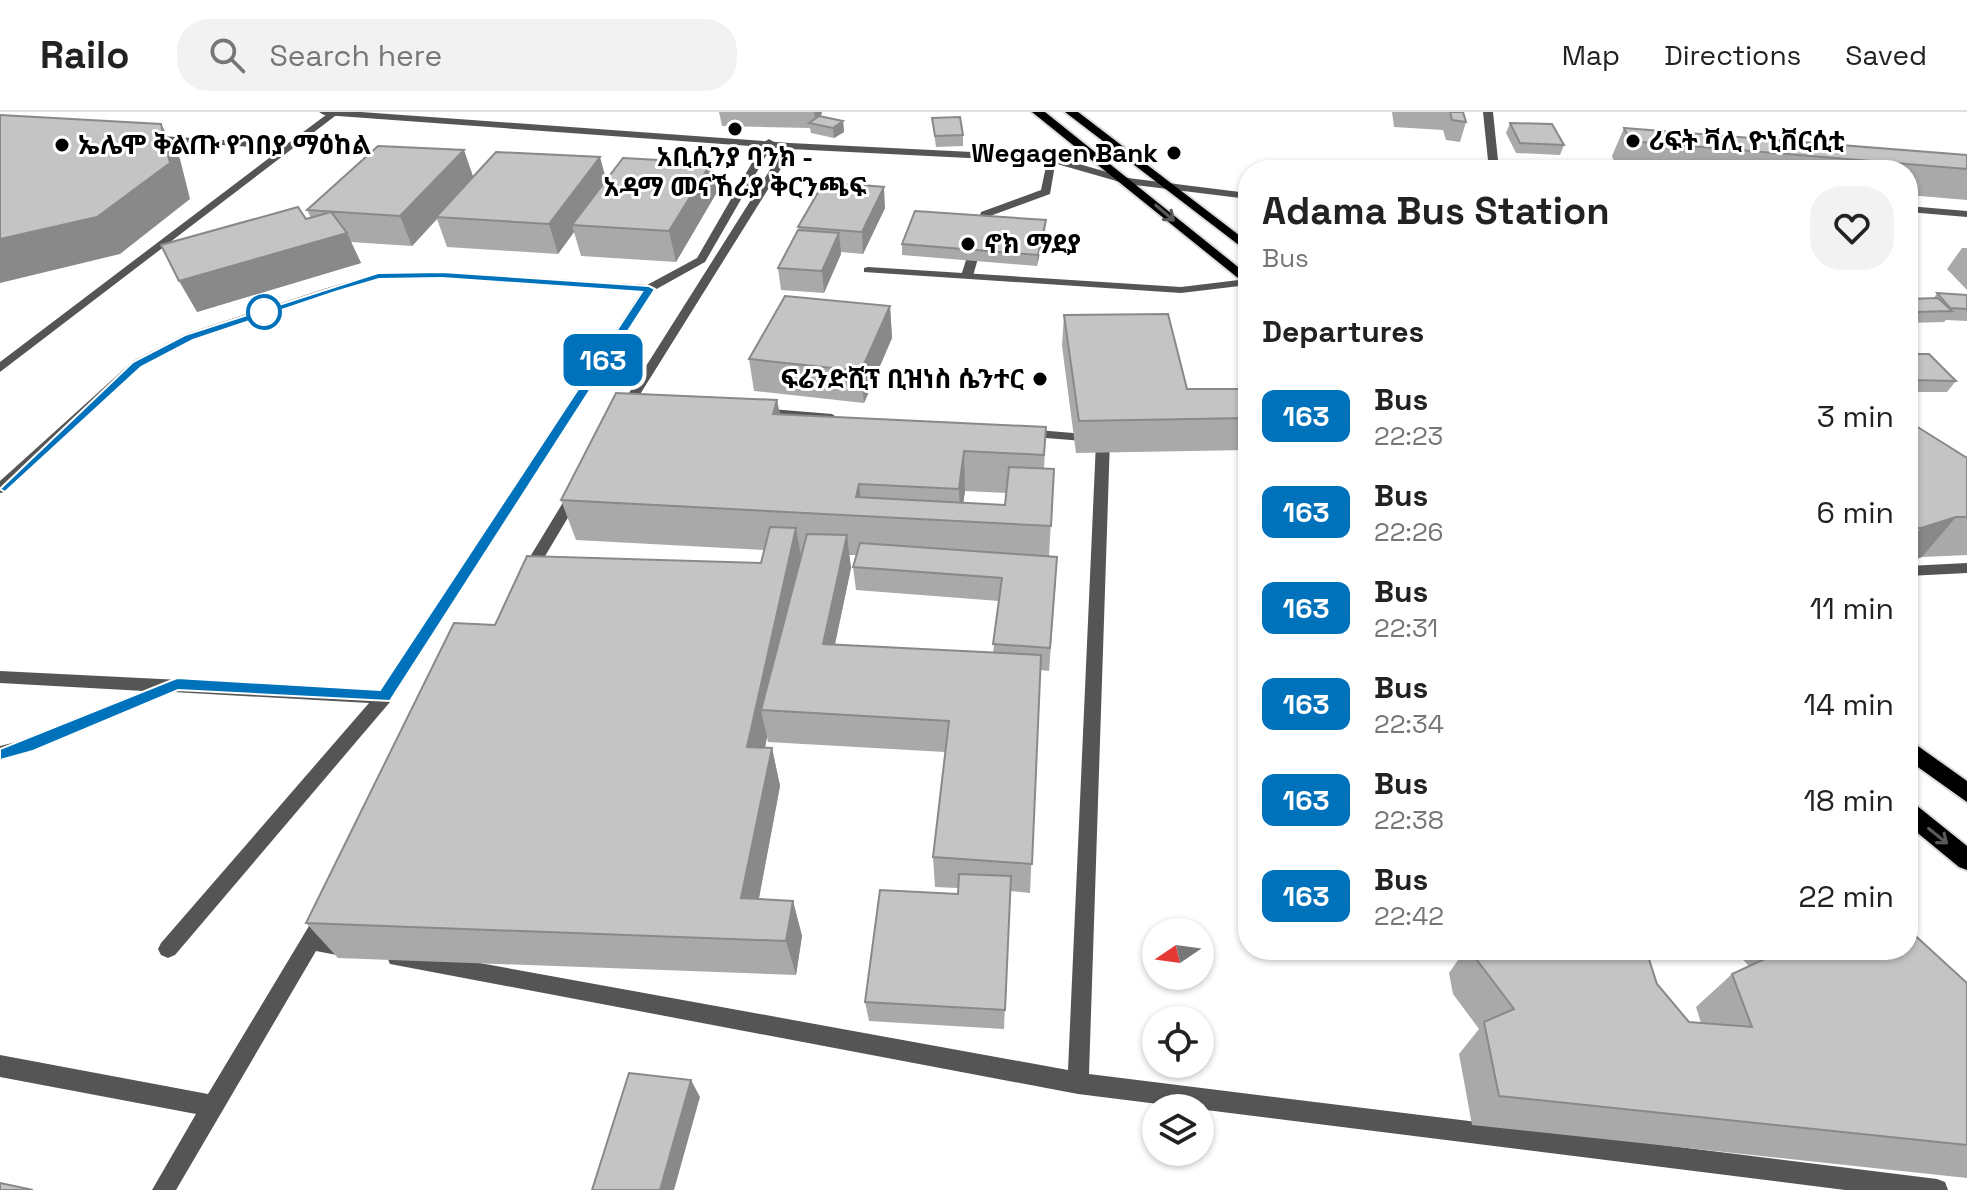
<!DOCTYPE html>
<html lang="en">
<head>
<meta charset="utf-8">
<style>
  body { margin:0; font-family:"Space Grotesk","Noto Sans Ethiopic",sans-serif; background:#f2f2f2; color:#222; height:100vh; display:flex; flex-direction:column; font-size:30px; white-space:nowrap }
  * { box-sizing:border-box; margin:0 }
  p { font-size:26px; color:#767676 }
  .icon { flex:none; width:44px; height:44px; fill:none; stroke:currentColor; stroke-width:2; stroke-linecap:round; stroke-linejoin:round }
  .map { position:relative; flex:1; overflow:hidden }
  .panel { position:absolute; left:1238px; top:48px; width:680px; height:800px; display:flex; flex-direction:column; background:#fff; border-radius:32px; box-shadow:0 2px 6px #0004 }
  .panel>* { flex:none }
  .badge { padding:0 16px; border-radius:12px; font-size:28px; line-height:52px }
  .needle { width:52px; rotate:257deg }
  .buttons { position:absolute; left:1142px; top:806px; display:grid; gap:16px }
  .buttons a { display:grid; place-items:center; width:72px; height:72px; border-radius:50%; background:#fff; box-shadow:0 2px 6px #0004; font-size:40px }
  .map>.badge { position:absolute; translate:-50% -50%; box-shadow:0 0 0 4px #fff }
  h2 { padding:0 24px; font-size:30px; line-height:72px }
  .round { display:grid; place-items:center; flex:none; width:84px; height:84px; border-radius:32px; background:#f2f2f2 }
  .head { display:flex; align-items:center; justify-content:space-between; height:136px; padding:0 24px }
  h1 { font-size:38px; font-weight:600; line-height:60px }
  ul { padding:0; list-style:none }
  li { display:flex; align-items:center; gap:24px; height:96px; padding:0 24px }
  li div { flex:1 }
  li b { display:block; font-size:30px }
  li em { font-style:normal }
  li .badge { min-width:88px; font-weight:700; text-align:center }
  header { display:flex; align-items:center; gap:48px; box-sizing:border-box; height:112px; padding:0 40px; background:#fff; border-bottom:2px solid #e0e0e0 }
  header strong { font-size:38px }
  nav { display:flex; gap:44px; margin-inline-start:auto; font-size:28px }
  .search { width:560px; height:72px; background:#f2f2f2; display:flex; align-items:center; gap:20px; box-sizing:border-box; padding:0 28px; border-radius:32px; color:#767676; font-size:30px }
  .map>svg:first-child { display:block }
</style>
</head>
<body>
<header>
<strong>Railo</strong>
<div class="search"><svg class="icon" aria-label="search" viewBox="0 0 24 24"><circle cx="10" cy="10" r="6"/><path d="M15 15l6 6"/></svg>Search here</div>
<nav><a>Map</a><a>Directions</a><a>Saved</a></nav>
</header>
<div class="map">
<svg width="1967" height="1078" viewBox="0 0 1967 1078">
  <rect width="100%" height="100%" fill="#fff"/>
  <g fill="none" stroke-linecap="round" stroke-linejoin="round">
    <defs>
      <path id="primary" d="M1032 0H1045L1248 163V174Z
        M1065 0H1078L1248 130V140Z
        M1908 627 1967 669V690L1908 648Z
        M1908 691 1916 693 1967 734V758L1959 755 1908 713Z"/>
    </defs>
    <use href="#primary" stroke="#dbdbdb" stroke-width="4"/>
    <path fill="#555" fill-rule="evenodd" d="M330 0 339 1 0 260V250L281 37 148 28 145 27V23L287 32Z
      M769 27 774 30 705 150 653 179 390 590 175 843 168 846 161 843 158 837 161 831 369 591 173 580 33 639 0 648V634L24 628 144 579 0 571V559L380 578 641 180 442 166 379 167 335 180 193 228 141 255 5 380 0 381V369L133 249 185 222 327 176 378 161 442 160 647 173 697 146 764 30Z
      M1048 45 1056 47 1050 82 990 104 973 164 963 166 961 164 981 100 1041 78Z"/>
    <path fill="#555" fill-rule="evenodd" d="M1483 0H1493L1499 58H1489Z
      M790 31 795 34 629 300 628 303H618L617 300 785 34Z
      M868 155 1181 175 1247 167 1248 173 1181 181 864 160V156Z
      M759 296 832 302 838 306 832 310 754 303 753 300Z
      M1026 317 1108 324 1110 327 1089 962 1937 1067 1945 1070 1948 1078H1845L1078 982 390 852 387 845 390 838 397 836 1068 958 1096 330 1021 324 1019 321Z
      M575 377 582 382 532 466H522L519 462 522 458 570 379Z
      M1967 451V461L1908 464V454Z
      M316 811 323 814 325 823 354 830 357 836 354 842 347 845 316 839 176 1078H152L196 1002 0 965V943L208 982 309 814Z"/>
    <path fill="#555" fill-rule="evenodd" d="M319 0H361L790 31 1051 44 1128 66 1248 81V87L1127 72 1050 50 790 37 324 3Z
      M1908 94 1967 99V105L1908 100Z"/>
    <use href="#primary" fill="#000" fill-rule="evenodd"/>
  </g>
  <path fill="#a9a9a9" fill-rule="evenodd" d="M719 0H822L821 4 843 9 844 20 834 26 811 21 810 16 722 14Z
    M1392 0H1463L1466 10 1460 30 1446 28 1443 18 1394 15Z
    M932 6 963 23V34L936 35Z
    M1510 11 1564 33 1560 43 1516 41 1506 21Z
    M1624 16 1967 43V88L1908 83V58H1617L1612 44Z
    M473 64 606 68 717 80 676 150 581 144 574 120 558 142 447 135 437 107 412 134 351 130 361 151 197 200 306 107 311 106 307 98Z
    M885 96 863 142 841 140V142L824 181 781 178 778 156 799 118 798 115Z
    M1045 119 1037 154 902 143V132Z
    M1962 136H1967V178L1947 157Z
    M1937 181 1967 183V209L1946 208 1944 210 1908 211V187L1934 186Z
    M890 194 892 226 864 291 754 279 749 247Z
    M1064 203 1187 277H1248V338L1076 341 1062 234Z
    M1908 230 1916 239 1915 242 1956 269 1947 280H1908Z
    M777 288 780 302 1046 315 1044 357H1054L1049 444 1056 468 1049 559 1040 558 1030 781 1010 779 1004 917 869 909 865 890 958 782V776L935 775 933 745 945 640 768 630 767 625 765 636H772L780 674 759 787 793 789 802 824 796 863 338 846 306 811 761 451 764 438 576 428 561 388ZM965 379 1006 381 1005 393 963 391ZM849 443H856L853 455 856 478 999 489 993 541 835 533 851 456Z
    M1908 309 1967 346V443L1922 445 1908 450Z
    M1465 838H1646L1657 872 1689 910 1701 911 1696 895 1732 862 1749 854 1734 838H1908L1967 871V1066L1472 1013 1459 942 1479 917 1453 882 1449 861Z"/>
  <path fill="#898989" d="M814 0H822L818 12H816Z
    M843 9 844 20 834 26 833 16Z
    M161 12 180 47 190 87 120 142 0 171V127Z
    M464 38 474 67 436 105 437 107 412 134 400 104Z
    M600 45 608 74 572 113 574 120 558 142 549 112Z
    M711 51 717 80 676 150 669 119Z
    M884 75 885 96 863 142 862 120Z
    M1046 108 1045 119 1037 154 1038 143Z
    M347 121 361 151 197 200 179 169Z
    M839 121 841 142 824 181 822 159Z
    M890 194 892 226 864 291 861 259Z
    M777 288 784 327 773 302Z
    M964 339 965 379 961 409H960L959 377Z
    M859 372 863 404 856 385Z
    M1956 405 1922 445 1908 450V433L1921 416Z
    M796 416 803 455 761 598 767 625 757 673 747 635Z
    M847 423 851 456 828 564 823 532Z
    M772 636 780 674 752 822 741 786Z
    M793 789 802 824 796 863 786 829Z
    M691 968 700 985 674 1078H660Z"/>
  <path fill="#c4c4c4" stroke="#898989" stroke-width="2" d="M1450 0H1463L1466 10 1452 8Z
    M0 3 161 12 170 51 97 105 0 127Z
    M819 4 843 9 833 16 809 11Z
    M960 5 963 23 935 24 932 6Z
    M1510 11 1552 12 1564 33 1520 31Z
    M1624 16 1967 43V57L1630 29Z
    M378 34 464 38 400 104 307 98Z
    M496 40 600 45 549 112 436 105Z
    M623 46 711 51 669 119 572 113Z
    M824 70 884 75 862 120 798 115Z
    M298 95 306 107 331 100 347 121 179 169 161 133Z
    M915 99 1046 108 1038 143 902 132Z
    M798 118 839 121 822 159 778 156Z
    M1937 181 1967 183V197L1950 196Z
    M785 184 890 194 861 259 749 247Z
    M1938 186 1952 199 1915 200 1908 194V187Z
    M1168 202 1187 277H1248V306L1079 309 1064 203Z
    M1908 230 1916 239H1908Z
    M1908 242H1929L1956 269 1908 268Z
    M616 281 777 288 773 302 1046 315 1044 343 964 339 959 377 859 372 856 385 1005 393 1009 355 1054 357 1051 414 561 388Z
    M1908 309 1967 346V405H1956L1921 416H1908Z
    M770 415 796 416 747 635 772 636 741 786 793 789 786 829 306 811 454 511 495 513 527 444 761 451Z
    M807 422 847 423 823 532 1041 543 1032 752 933 745 949 609 761 598Z
    M860 431 1057 445 1050 536 993 532 1002 466 853 455Z
    M959 762 1011 764 1005 898 865 890 880 778 958 782Z
    M1908 817 1967 871V1033L1499 984 1484 910 1514 897 1477 848 1475 838H1646L1657 872 1689 910 1752 915 1732 862 1784 838H1908Z
    M629 961 691 968 660 1078H592Z
    M0 1071 33 1078H0Z"/>
  <defs><path id="oneway-shaft" d="M-6 0H5M1.5-3L5.5 0L1.5 3" fill="none" stroke-width="1.6" stroke-linecap="round" stroke-linejoin="round" transform="scale(2)"/></defs>
  <g stroke="#595959">
    <use href="#oneway-shaft" transform="translate(1165 101) rotate(40)"/>
    <use href="#oneway-shaft" transform="translate(1938 724) rotate(39)"/>
  </g>
  <path fill="#0072bc" stroke="#fff" stroke-width="2" d="M442 160 649 174 655 177 390 589 178 578 33 639 0 648V637L177 566 380 578 642 180 442 166 379 167 335 180 193 228 141 255 5 380 0 377 133 250 185 223 378 161Z"/>
  <g fill="#000" stroke="#fff" stroke-width="3">
    <circle cx="735" cy="17" r="8"/>
    <circle cx="1633" cy="29" r="8"/>
    <circle cx="62" cy="33" r="8"/>
    <circle cx="1174" cy="41" r="8"/>
    <circle cx="968" cy="132" r="8"/>
    <circle cx="1040" cy="267" r="8"/>
  </g>
  <circle fill="#fff" stroke="#0072bc" stroke-width="4" cx="264" cy="200" r="16"/>
  <g text-anchor="middle" stroke-width="6" stroke-linejoin="round" paint-order="stroke">
    <g font-size="26" font-weight="bold" fill="#000" stroke="#fff" text-anchor="start">
      <text x="1649" y="38">ሪፍት ቫሊ ዮኒቨርሲቲ</text>
      <text x="78" y="42">ኤሌሞ ቅልጡ የገበያ ማዕከል</text>
      <text x="1158" y="50" text-anchor="end">Wegagen Bank</text>
      <text x="735" y="54" text-anchor="middle">አቢሲንያ ባንክ -<tspan x="735" dy="30">አዳማ መናኸሪያ ቅርንጫፍ</tspan></text>
      <text x="984" y="141">ኖክ ማደያ</text>
      <text x="1024" y="276" text-anchor="end">ፍሬንድሺፕ ቢዝነስ ሴንተር</text>
    </g>
  </g>
</svg>
<div class="buttons">
<a><svg class="needle" viewBox="-14 -14 28 28"><path d="M0-13l5 13h-10z" fill="#e53935"/><path d="M0 13l5-13h-10z" fill="#767676"/></svg></a>
<a><svg class="icon" aria-label="locate" viewBox="0 0 24 24"><circle cx="12" cy="12" r="6"/><path d="M12 2v4M12 18v4M2 12h4M18 12h4"/></svg></a>
<a><svg class="icon" aria-label="layers" viewBox="0 0 24 24"><path d="M12 4l9 5-9 5-9-5zM3 14l9 5 9-5"/></svg></a>
</div>
<b class="badge" style="left:603px;top:248px;background:#0072bc;color:#fff">163</b>
<section class="panel">
<div class="head"><div><h1>Adama Bus Station</h1><p>Bus</p></div><a class="round"><svg class="icon" aria-label="heart" viewBox="0 0 24 24"><path d="M12 20l-8-8c-3-5 5-10 8-4 3-6 11-1 8 4z"/></svg></a></div>
<h2>Departures</h2>
<ul>
<li><span class="badge" style="background:#0072bc;color:#fff">163</span><div><b>Bus</b><p>22:23</p></div><em>3 min</em></li>
<li><span class="badge" style="background:#0072bc;color:#fff">163</span><div><b>Bus</b><p>22:26</p></div><em>6 min</em></li>
<li><span class="badge" style="background:#0072bc;color:#fff">163</span><div><b>Bus</b><p>22:31</p></div><em>11 min</em></li>
<li><span class="badge" style="background:#0072bc;color:#fff">163</span><div><b>Bus</b><p>22:34</p></div><em>14 min</em></li>
<li><span class="badge" style="background:#0072bc;color:#fff">163</span><div><b>Bus</b><p>22:38</p></div><em>18 min</em></li>
<li><span class="badge" style="background:#0072bc;color:#fff">163</span><div><b>Bus</b><p>22:42</p></div><em>22 min</em></li>
</ul>
</section>
</div>
</body>
</html>
